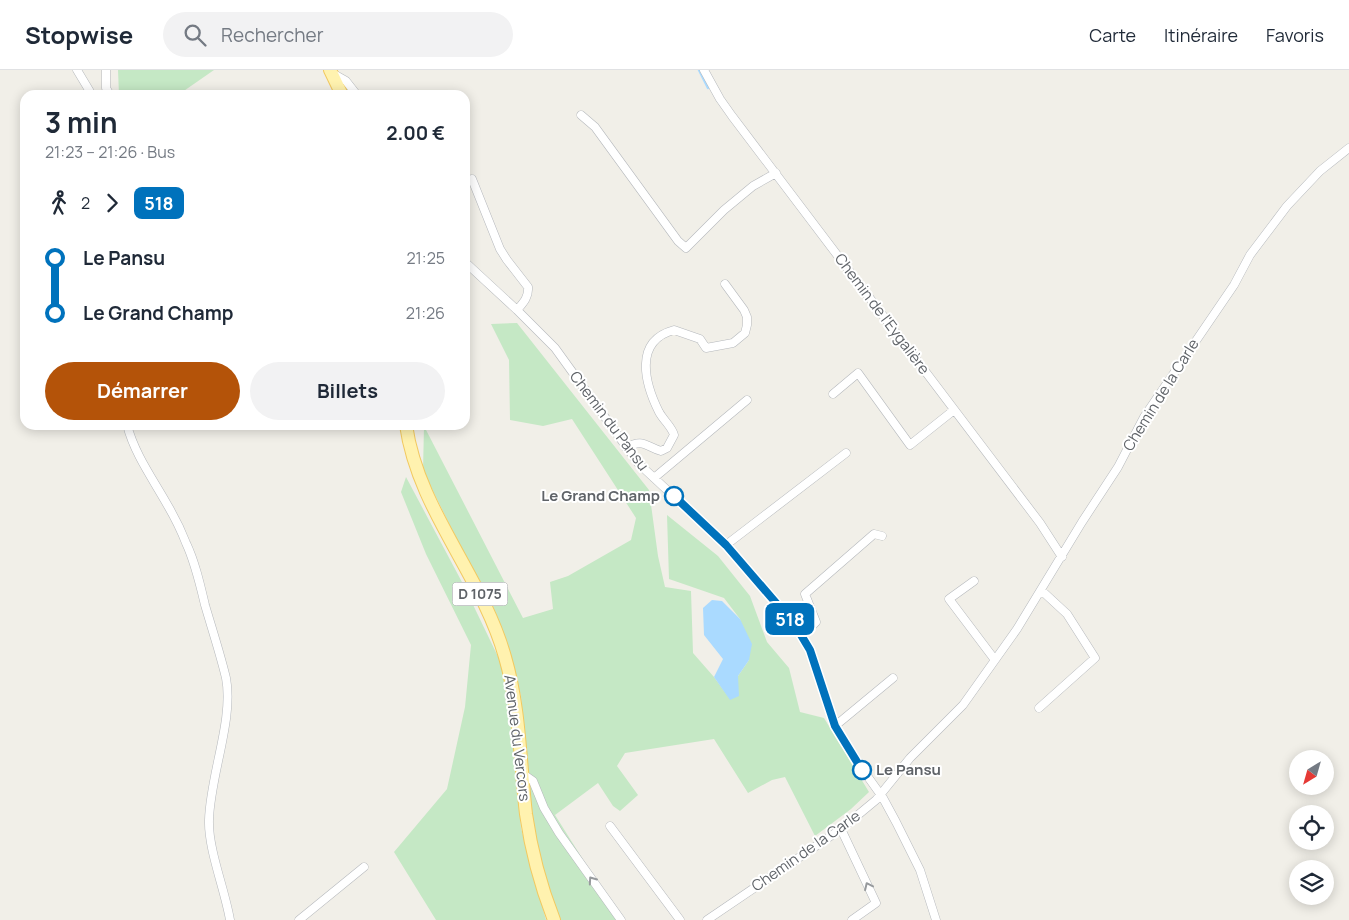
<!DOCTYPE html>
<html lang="fr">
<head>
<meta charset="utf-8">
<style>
  body { margin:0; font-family:Manrope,sans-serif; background:#f2f2f3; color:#1f2937; height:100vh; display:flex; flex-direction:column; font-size:19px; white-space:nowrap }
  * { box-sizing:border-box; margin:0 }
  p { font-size:16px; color:#747a83 }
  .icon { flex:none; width:28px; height:28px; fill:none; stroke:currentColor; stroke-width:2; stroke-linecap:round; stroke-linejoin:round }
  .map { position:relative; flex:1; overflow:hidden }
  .panel { position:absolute; left:20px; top:20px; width:450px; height:340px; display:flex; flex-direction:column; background:#fff; border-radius:15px; box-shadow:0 2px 12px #0003 }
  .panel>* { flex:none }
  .badge { padding:0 10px; border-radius:8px; font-size:18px; line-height:32px }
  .needle { width:32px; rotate:217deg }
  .buttons { position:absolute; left:1289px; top:680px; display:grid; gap:10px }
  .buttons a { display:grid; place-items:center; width:45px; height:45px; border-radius:50%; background:#fff; box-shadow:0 2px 12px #0003; font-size:25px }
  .map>.badge { position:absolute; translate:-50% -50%; box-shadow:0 0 0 2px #fff }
  .legs { display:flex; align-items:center; gap:8px; height:55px; padding:0 25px; font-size:16px }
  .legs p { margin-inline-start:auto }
  .summary { display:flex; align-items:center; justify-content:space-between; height:85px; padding:0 25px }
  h1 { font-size:28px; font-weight:700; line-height:38px }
  .action { display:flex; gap:10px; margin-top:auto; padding:10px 25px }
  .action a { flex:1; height:58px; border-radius:30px; background:#b45309; color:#fff; font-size:20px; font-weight:700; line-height:58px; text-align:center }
  .action a+a { background:#f2f2f3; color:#1f2937 }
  ul { padding:0 25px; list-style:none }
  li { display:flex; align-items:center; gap:18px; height:55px; font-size:19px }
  li i { display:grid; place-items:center; width:8px; height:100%; margin:0 6px; background:currentColor }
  li i::after { content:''; width:12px; height:12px; margin:-6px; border:4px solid; border-radius:50%; background:#fff }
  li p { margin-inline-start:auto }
  li:first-child i { background:linear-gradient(#0000 50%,currentColor 0) }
  li:last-child i { background:linear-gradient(currentColor 50%,#0000 0) }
  header { display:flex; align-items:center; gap:30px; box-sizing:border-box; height:70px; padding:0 25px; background:#fff; border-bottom:1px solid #e0e1e3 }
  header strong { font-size:24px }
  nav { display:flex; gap:28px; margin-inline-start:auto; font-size:18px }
  .search { width:350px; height:45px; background:#f2f2f3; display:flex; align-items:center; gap:12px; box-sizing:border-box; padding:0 18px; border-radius:28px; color:#747a83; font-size:19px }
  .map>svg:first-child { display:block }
</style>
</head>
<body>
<header>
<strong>Stopwise</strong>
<div class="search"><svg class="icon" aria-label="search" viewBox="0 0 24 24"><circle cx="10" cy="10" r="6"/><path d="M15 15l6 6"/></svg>Rechercher</div>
<nav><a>Carte</a><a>Itinéraire</a><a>Favoris</a></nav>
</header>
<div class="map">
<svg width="1349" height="850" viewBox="0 0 1349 850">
  <rect width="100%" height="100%" fill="#f1efe8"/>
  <path fill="#c5e8c5" d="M118 0H214L178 25H119Z
    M517 253 649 420 658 486 665 517 691 521 693 583 714 607 730 629 738 606 749 590 740 549 724 528 669 509 667 445 718 486 750 526 767 572 789 598 800 642 824 648 869 722 851 739 815 766 785 707 772 710 748 723 714 669 625 683 617 696 638 725 620 741 613 736 598 713 555 745 621 850H560L540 790 528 729 521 626 501 558 423 401 424 356 523 548 553 539 550 512 568 506 631 470 636 448 572 349 543 356 510 350 509 290 491 254Z
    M406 407 463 514 503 597 514 677 521 758 546 850H436L394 782 447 719 465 637 471 575 426 484 401 422Z"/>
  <path fill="#aadaff" d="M712 530 722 531 740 549 752 574 749 590 738 606 739 626 730 630 714 607 723 589 704 565 703 538Z"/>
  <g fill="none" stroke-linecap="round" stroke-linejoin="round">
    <path stroke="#aadaff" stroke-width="2.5" d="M699 0 708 18"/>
    <defs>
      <path id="minor" d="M77 0 92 25
        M106 0V18L110 25
        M704 0 720 29 732 46 1040 453 1062 487
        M332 3 346 11 357 25
        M581 45 595 57 678 171 686 178 724 140 753 116 776 103
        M472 109 500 179 507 190 528 217C529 227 523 233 517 240
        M465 192 517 240 555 278 638 393 726 475 795 555 810 580 835 656 863 700 883 728 896 752 920 800 936 850
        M833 324 858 303 910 375 954 340
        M127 355C135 385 153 409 168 436 175 448 181 460 186 473 195 492 200 514 205 535 212 559 220 583 226 608 234 649 210 706 209 750 208 779 225 820 230 850
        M626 378C643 368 645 376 661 381L667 378 674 365C672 357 664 351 659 342 645 314 633 271 674 260L700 269 706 278 733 273 745 263 747 255V247L744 240 725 214
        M654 408 747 330
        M726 475 846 383
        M974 511 949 529 995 590
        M802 566 816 552 805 524 874 464 882 466
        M1039 638 1095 588 1067 544 1041 520
        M835 656 893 608
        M523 704 533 711 544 738 559 763 621 850
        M610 756 680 850
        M841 759 876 833 852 850
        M299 850 364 797
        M707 850 841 759 876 730 910 688 963 635 1017 559 1082 452 1118 397 1144 347 1234 215 1250 185 1287 136 1320 101 1349 78"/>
      <path id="primary" d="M330 0 342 25
        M406 355C418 440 482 505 505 587 520 638 520 692 526 744 531 779 541 817 554 850"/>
    </defs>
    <use href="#minor" stroke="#b5b8bc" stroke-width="9"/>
    <use href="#primary" stroke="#f2c960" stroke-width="14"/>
    <use href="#minor" stroke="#fff" stroke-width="8"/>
    <use href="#primary" stroke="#fff2af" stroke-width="12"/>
  </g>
  <defs><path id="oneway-chevron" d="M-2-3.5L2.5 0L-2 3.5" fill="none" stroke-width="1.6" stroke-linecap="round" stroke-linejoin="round" transform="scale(1.25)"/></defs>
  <g stroke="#979a9d">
    <use href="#oneway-chevron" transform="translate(592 810) rotate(-125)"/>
    <use href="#oneway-chevron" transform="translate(868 816) rotate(-115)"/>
  </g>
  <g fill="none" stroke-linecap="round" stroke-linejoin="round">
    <defs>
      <path id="line-1" d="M674 426 726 475 795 555 810 580 835 656 862 700"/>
    </defs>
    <use href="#line-1" stroke="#fff" stroke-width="11"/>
    <use href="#line-1" stroke="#0072bc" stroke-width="8"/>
  </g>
  <g fill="#fff" stroke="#0072bc" stroke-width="2.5">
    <circle cx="674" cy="426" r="9"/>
    <circle cx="862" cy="700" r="9"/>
  </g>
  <g text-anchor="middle" stroke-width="4" stroke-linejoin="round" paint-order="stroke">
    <rect fill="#fff" stroke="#8f9295" stroke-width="1" x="452.5" y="512.5" width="55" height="23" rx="4"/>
    <g font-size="14" font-weight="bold" fill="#5f6368">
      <text x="480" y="529">D 1075</text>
    </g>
    <g font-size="15" fill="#5f6368" stroke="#fff">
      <text transform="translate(882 244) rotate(53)" y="5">Chemin de l'Eygalière</text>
      <text transform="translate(1161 325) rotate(-58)" y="5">Chemin de la Carle</text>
      <text transform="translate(609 351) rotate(53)" y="5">Chemin du Pansu</text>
      <text transform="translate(517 668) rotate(83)" y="5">Avenue du Vercors</text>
      <text transform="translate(806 781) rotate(-35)" y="5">Chemin de la Carle</text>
    </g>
    <g font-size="15" font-weight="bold" fill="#5f6368" stroke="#fff" text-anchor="end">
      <text x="660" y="431">Le Grand Champ</text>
      <text x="876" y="705" text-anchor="start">Le Pansu</text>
    </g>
  </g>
</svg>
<div class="buttons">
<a><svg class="needle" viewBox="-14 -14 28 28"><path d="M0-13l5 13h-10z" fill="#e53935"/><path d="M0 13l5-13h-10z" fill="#747a83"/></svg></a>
<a><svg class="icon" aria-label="locate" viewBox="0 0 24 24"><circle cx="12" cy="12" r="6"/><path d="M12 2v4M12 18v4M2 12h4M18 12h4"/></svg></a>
<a><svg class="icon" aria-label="layers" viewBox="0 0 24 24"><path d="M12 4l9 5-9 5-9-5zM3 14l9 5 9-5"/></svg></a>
</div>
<b class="badge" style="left:790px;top:549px;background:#0072bc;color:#fff">518</b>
<section class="panel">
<div class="summary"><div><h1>3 min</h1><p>21:23 – 21:26 · Bus</p></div><b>2.00 €</b></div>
<div class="legs"><svg class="icon" aria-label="walk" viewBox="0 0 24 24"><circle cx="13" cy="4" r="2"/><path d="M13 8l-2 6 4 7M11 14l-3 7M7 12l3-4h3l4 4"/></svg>2<svg class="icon" aria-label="forward" viewBox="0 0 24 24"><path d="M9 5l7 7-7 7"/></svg><b class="badge" style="background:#0072bc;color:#fff">518</b></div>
<ul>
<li><i style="color:#0072bc"></i><b>Le Pansu</b><p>21:25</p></li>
<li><i style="color:#0072bc"></i><b>Le Grand Champ</b><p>21:26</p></li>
</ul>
<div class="action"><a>Démarrer</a><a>Billets</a></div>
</section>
</div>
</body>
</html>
